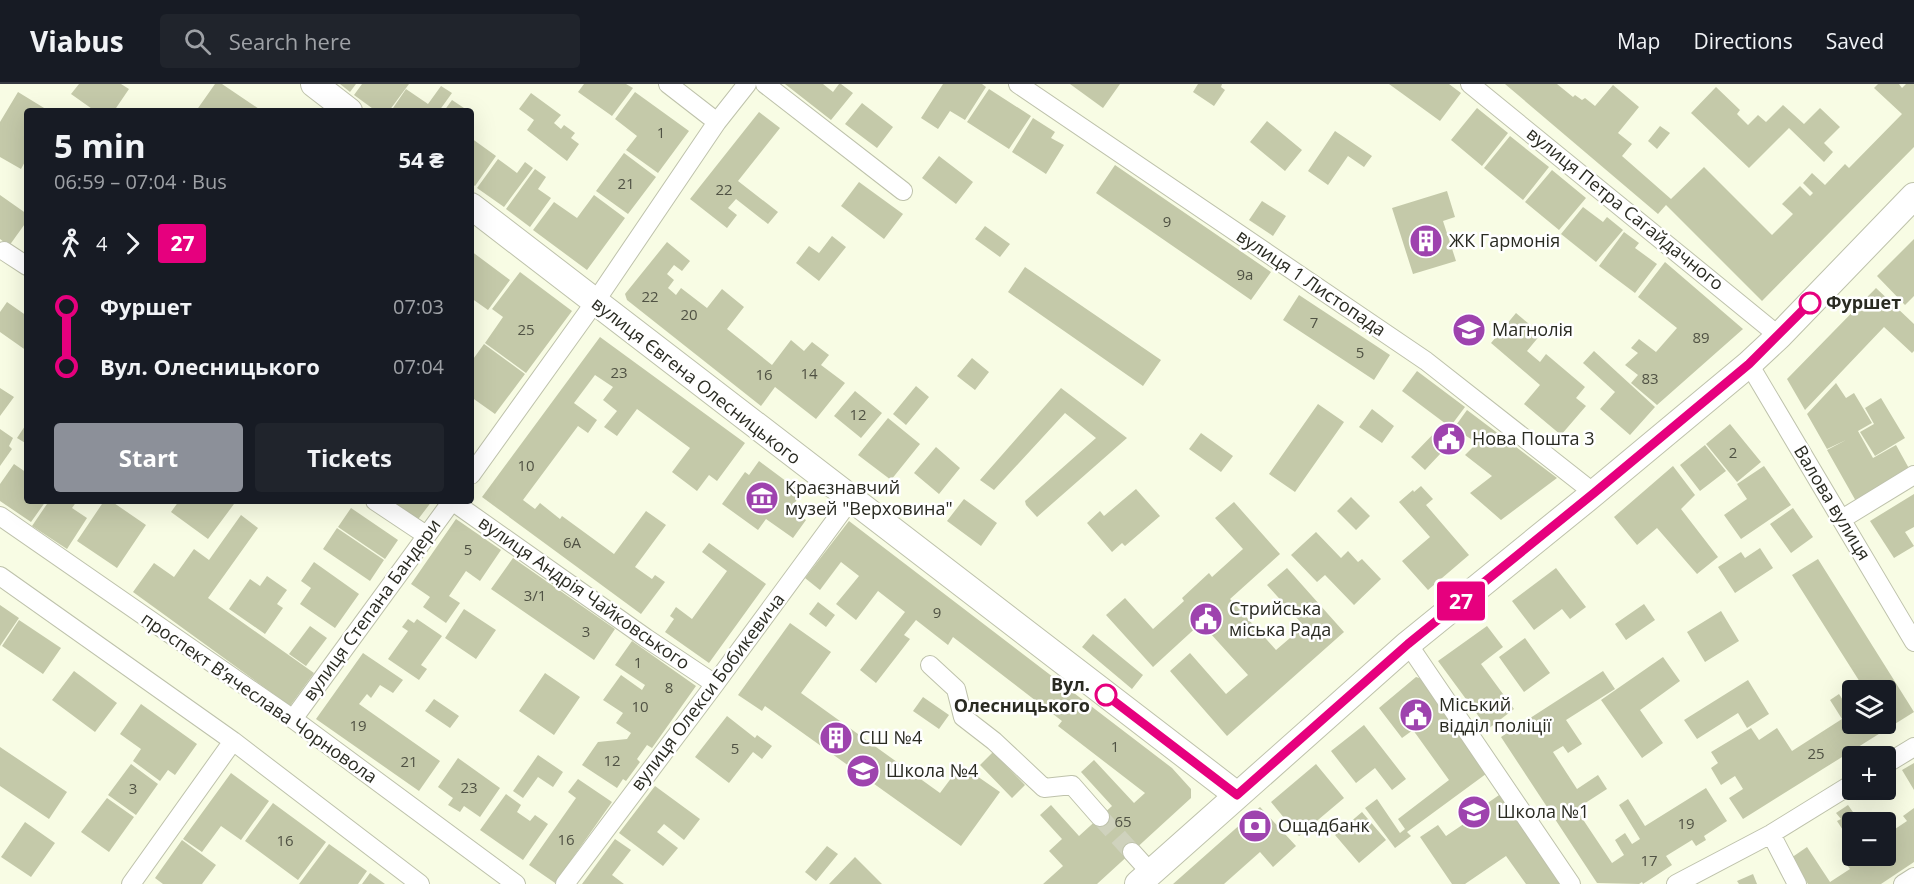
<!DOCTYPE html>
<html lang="en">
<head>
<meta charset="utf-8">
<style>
  body { margin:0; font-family:"Open Sans",sans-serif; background:#20242c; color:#f1f3f6; height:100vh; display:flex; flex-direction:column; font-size:22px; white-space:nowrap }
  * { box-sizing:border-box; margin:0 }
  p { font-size:20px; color:#9ea1a6 }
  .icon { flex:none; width:33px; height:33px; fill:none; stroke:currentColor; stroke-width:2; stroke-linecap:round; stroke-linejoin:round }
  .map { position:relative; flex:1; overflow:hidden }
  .drawer { position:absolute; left:24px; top:24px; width:450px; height:396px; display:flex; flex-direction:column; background:#171b24; border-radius:6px; box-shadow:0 6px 24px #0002 }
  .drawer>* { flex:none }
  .badge { padding:0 12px; border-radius:4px; font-size:21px; line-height:39px }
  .buttons { position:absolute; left:1842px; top:596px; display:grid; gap:12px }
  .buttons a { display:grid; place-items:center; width:54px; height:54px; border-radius:6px; background:#171b24; box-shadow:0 6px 24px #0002; font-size:30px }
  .map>.badge { position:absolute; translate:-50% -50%; box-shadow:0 0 0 3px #fff }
  .legs { display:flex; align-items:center; gap:9px; height:66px; padding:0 30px; font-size:20px }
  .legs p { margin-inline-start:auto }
  .summary { display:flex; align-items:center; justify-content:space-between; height:102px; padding:0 30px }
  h1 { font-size:33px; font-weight:700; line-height:45px }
  .cta { display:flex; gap:12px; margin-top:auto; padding:12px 30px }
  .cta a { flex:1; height:69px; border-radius:6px; background:#8c9099; color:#fff; font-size:24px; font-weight:700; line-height:69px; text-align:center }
  .cta a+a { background:#20242c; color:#f1f3f6 }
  ul { padding:0 30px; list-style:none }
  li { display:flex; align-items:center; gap:21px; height:60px; font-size:22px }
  li i { display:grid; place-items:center; width:9px; height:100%; margin:0 8px; background:currentColor }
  li i::after { content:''; width:15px; height:15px; margin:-8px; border:4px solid; border-radius:50%; background:#171b24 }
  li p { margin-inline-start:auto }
  li:first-child i { background:linear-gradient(#0000 50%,currentColor 0) }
  li:last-child i { background:linear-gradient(currentColor 50%,#0000 0) }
  header { display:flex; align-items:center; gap:36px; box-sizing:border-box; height:84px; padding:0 30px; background:#171b24; border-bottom:2px solid #363941 }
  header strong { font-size:28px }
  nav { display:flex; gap:33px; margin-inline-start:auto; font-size:21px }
  .search { width:420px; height:54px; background:#20242c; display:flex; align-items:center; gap:15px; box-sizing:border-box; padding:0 21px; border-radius:6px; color:#9ea1a6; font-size:22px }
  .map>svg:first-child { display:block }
</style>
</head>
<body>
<header>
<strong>Viabus</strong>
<div class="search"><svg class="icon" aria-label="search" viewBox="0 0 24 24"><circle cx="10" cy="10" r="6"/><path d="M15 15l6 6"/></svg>Search here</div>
<nav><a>Map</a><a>Directions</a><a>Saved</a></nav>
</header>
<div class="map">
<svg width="1914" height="800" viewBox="0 0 1914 800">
  <rect width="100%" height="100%" fill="#f8fce4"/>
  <path fill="#c4c9a9" d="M79 0H121L129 5 114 27H95L71 10Z
    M215 0H222L262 27H196Z
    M340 0H356L350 8Z
    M362 0H409L389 27H376L354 11Z
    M584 0H626L633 4 612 32 578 8Z
    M785 0H823L833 8 839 0H841L853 9 831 36Z
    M943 0H982L986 3 965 36 950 27 938 45 921 34Z
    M1070 0H1120L1103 24Z
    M1198 0H1222L1221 3 1225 6 1214 22 1193 8Z
    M1389 0H1449L1461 9 1440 37Z
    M1505 0H1557L1573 13 1575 11 1582 16 1585 14 1595 22 1613 1 1639 23 1618 49 1632 60 1622 72 1671 115 1704 83 1772 151 1793 130 1782 120 1800 102 1810 112 1813 109 1803 99 1812 89 1825 101 1845 80 1849 84 1902 30 1874 4 1878 0H1899L1902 4 1906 0H1914V63L1762 217 1666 121 1658 130Z
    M441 2 452 9 439 27H391L406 5 428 20Z
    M1716 3 1740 26 1737 30 1748 41 1758 31 1766 38 1783 21 1804 40 1820 24 1840 43 1824 59 1833 68 1824 78 1789 44 1749 84 1691 29Z
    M989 5 1031 32 1009 65 967 38Z
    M18 8 49 27H27V74L21 85 0 73V38Z
    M635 8 689 47 658 89 626 66 637 52 615 35Z
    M531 9 561 31 554 39 561 45 564 41 575 49 571 54 579 60 567 77 527 46 534 36 519 25Z
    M452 16 464 24 462 27H444Z
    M862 19 893 43 877 64 845 40Z
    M1477 24 1508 49 1482 82 1451 56Z
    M759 28 780 44 738 97 778 128 768 140 736 115 728 124 737 131 727 144 690 115Z
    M1033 34 1055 48 1051 54 1064 61 1046 90 1012 68Z
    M1267 37 1302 66 1285 87 1250 58Z
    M1660 42 1670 49 1657 65 1648 57Z
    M1335 47 1372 72 1364 83 1348 72 1328 101 1308 87Z
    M1510 52 1549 83 1523 116 1484 84Z
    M471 54 496 72 475 102 471 99Z
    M624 69 656 93 628 130 596 107Z
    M939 72 973 98 956 120 922 94Z
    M498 75 517 89 525 78 533 84 504 123 477 104Z
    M1115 81 1271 188 1251 216 1096 109Z
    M535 85 546 93 538 105 551 114 530 143 506 125Z
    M1552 86 1586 114 1559 146 1525 118Z
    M859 98 903 130 884 155 841 122Z
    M1447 107 1455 133 1443 137 1456 177 1413 190 1392 124Z
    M0 111 27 130V137L9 162 0 155Z
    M594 111 625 134 587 186 533 146 554 118 577 134Z
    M1262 117 1286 132 1273 152 1249 136Z
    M1583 123 1603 138 1607 133 1623 146 1596 178 1561 150Z
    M985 142 1010 160 1000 173 975 155Z
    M1624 148 1639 159 1635 164 1657 180 1635 209 1599 182Z
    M832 152 846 163 819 197 796 179 809 162 819 169Z
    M1914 155V212L1905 221 1877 192Z
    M667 158 690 177 682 187 674 181 667 190 674 196 668 204 676 211 681 204 707 224 722 205 744 223 727 245 772 281 791 256 804 267 812 258 829 271 821 281 845 299 816 335 775 303 761 322 627 216 625 210Z
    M471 167 510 196 488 226 471 214Z
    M1665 178 1743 245 1657 321 1631 299 1638 291 1625 281 1638 269 1631 264 1639 255 1656 268 1677 244 1638 213Z
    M1025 183 1161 276 1143 302 1008 208Z
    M520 188 572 227 526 289 485 259 503 233 492 225Z
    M1876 204 1914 240V267L1912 269 1884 243 1805 326 1787 295Z
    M1299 211 1390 271 1374 296 1283 236Z
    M7 218 27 232V267L0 248V228Z
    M1516 229 1541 250 1527 267 1540 278 1546 270 1585 303 1576 314 1586 322 1561 351 1524 320 1540 301 1491 259Z
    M600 253 745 359 717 397 709 391 697 407 672 388 690 364 637 325 617 352 604 343 617 327 603 316 613 303 595 291 574 319 597 336 588 349 578 342 523 416 535 425 540 419 560 435 562 432 614 470 646 427 666 441 635 483 652 495 655 491 665 498 641 530 482 413Z
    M484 260 525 290 495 330 471 313V278Z
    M1594 267 1655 323 1630 351 1600 325 1615 308 1583 279Z
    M972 274 989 288 975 306 957 292Z
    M1417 287 1465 323 1450 343 1402 307Z
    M1836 299 1846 314 1854 309 1872 339 1858 347 1873 374 1896 361 1911 388 1857 419 1827 366 1846 356 1827 365 1807 330Z
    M916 302 929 313 906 341 893 330Z
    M0 304 14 313 0 332Z
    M1061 304 1127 354 1037 433 1026 421 1025 417 1096 354 1065 329 994 406 980 396Z
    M855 307 882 329 861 354 834 332Z
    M1881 314 1905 354 1875 372 1860 348 1874 340 1865 324Z
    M1318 320 1344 338 1295 408 1269 390Z
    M1372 325 1394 342 1382 359 1359 343Z
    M1467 326 1557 394 1501 436 1470 409 1492 392 1465 371 1477 359 1454 344Z
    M888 334 920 360 891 396 858 371Z
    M27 339V360L17 354Z
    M1444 339 1457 352 1425 386 1411 373Z
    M1730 340 1761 378 1737 398 1706 360Z
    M0 345 13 354 9 362 12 365 0 382Z
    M1201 349 1233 372 1221 388 1189 365Z
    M1705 361 1726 387 1700 407 1680 381Z
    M936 363 960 384 939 410 914 389Z
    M759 377 802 409 790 425 806 436 793 454 766 435 758 446 722 420 745 388 749 391Z
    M14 380 27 389V417H46L31 438 0 417V400Z
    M1673 382 1695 411 1681 425 1718 473 1697 490 1657 444 1637 461 1614 433Z
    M1764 382 1791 421 1741 455 1724 431 1747 415 1737 400Z
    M1421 402 1433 415 1426 421 1469 471 1428 506 1402 477 1430 453 1399 418 1413 406 1414 408Z
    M1136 405 1160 432 1125 462 1122 459 1112 468 1087 439 1100 427 1104 432Z
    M1914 410V443L1905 448 1914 462 1894 474 1870 437Z
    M1351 413 1370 432 1356 446 1337 427Z
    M964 415 997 439 981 462 947 437Z
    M49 417H77L72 424 87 434 67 465 32 442Z
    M104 417H111L146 441 117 484 77 457Z
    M179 417H231L234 420 208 455 171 428Z
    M388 417H432L416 438Z
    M1234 418 1280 470 1230 515 1276 566 1304 542 1267 501 1287 484 1344 548 1227 652 1170 587 1190 569 1226 610 1248 591 1201 539 1153 583 1106 531 1125 514 1153 545 1184 517 1182 514 1209 489 1212 493 1243 465 1215 434Z
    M351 424 398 456 385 475 338 443Z
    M1793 424 1813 453 1791 469 1770 440Z
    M241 431 258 444 208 514 314 589 290 622 133 508 154 479 174 493 194 465 209 476Z
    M456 435 501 466 480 497 466 487 449 512 460 519 446 539 423 523 430 513 411 500Z
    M849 437 1172 684 1191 705V714L1097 800H1043L1063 782 1049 767 1062 755 1040 731 1051 721 1079 752 1112 722 1081 688 1094 676 1134 719 1145 709 1058 642 1062 637 953 553 948 561 916 536 904 551 910 555 876 599 860 586 905 528 878 507 856 536 836 520 859 492 841 478 820 506 805 494Z
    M337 444 384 476 370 497 323 465Z
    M1316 448 1341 474 1348 467 1358 478 1362 475 1381 495 1354 521 1325 491 1317 498 1291 471Z
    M709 459 766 500 709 579 665 548 674 535 670 532 676 523 692 535 727 487 702 468Z
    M1760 464 1773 484 1735 509 1718 483 1741 468 1745 474Z
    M513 474 615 545 594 576 491 505Z
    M1818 475 1914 628 1743 735 1729 714 1743 705 1735 692 1721 701 1711 684 1718 679 1711 668 1751 644 1759 656 1777 644 1792 667 1842 635 1830 616 1839 610 1848 624 1852 622V639H1886V606H1865L1792 491Z
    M314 478 359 510 335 544 300 520 311 504 301 497Z
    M1556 484 1586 523 1570 535 1562 525 1534 546 1512 517Z
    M267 492 287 506 277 520 283 524 265 550 229 525 250 495 260 502Z
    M818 518 835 531 826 543 809 530Z
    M1644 520 1655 536 1626 556 1615 540Z
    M0 521 19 534 0 562Z
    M464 525 496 546 476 575 445 554Z
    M1721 527 1739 557 1705 578 1687 548Z
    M408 535 414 539 417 535 442 552 421 581 427 585 419 596 388 575 408 547 402 543Z
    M19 536 61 564 43 590 2 562Z
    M790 539 831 568 801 609 940 709 961 681 1000 708 961 762 765 622 762 627 738 611Z
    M310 542 327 554 306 582 289 570Z
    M1487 542 1503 563 1481 580 1514 625 1488 645 1438 577Z
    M1093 550 1143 591 1132 605 1082 563Z
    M1525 554 1550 589 1524 608 1499 573Z
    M632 557 696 602 652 664 647 661 637 675 640 678 626 697 623 695 617 704 582 681 598 658 627 655 631 649 616 639 623 629 603 616 621 591 642 606 645 601 615 581Z
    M363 569 403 596 393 609 380 601 371 614 367 610 359 620 440 677 419 707 316 635Z
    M1663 573 1680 597 1640 626 1663 659 1642 674 1601 616Z
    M74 587 117 619 95 648 52 616Z
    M1603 587 1615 605 1566 636 1582 660 1568 669 1563 662 1553 668 1577 705 1598 691 1607 705 1576 725 1612 779 1624 771 1615 756 1625 749 1632 760 1640 755 1619 721 1628 715 1645 742 1706 704 1727 737 1704 752 1706 756 1696 762 1692 756 1666 772 1672 781 1643 800 1642 798 1639 800 1597 799 1501 653Z
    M545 589 580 613 554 651 519 627Z
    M1416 593 1426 596 1490 687 1407 748 1411 752 1395 764 1365 724 1377 715 1400 749 1405 745 1398 735 1449 696 1413 646 1402 654 1379 624Z
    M1748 596 1769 630 1747 644 1738 629 1697 655 1684 636Z
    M923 613 949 631 939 645 913 627Z
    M434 615 459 632 450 644 425 627Z
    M141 620 197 660 175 691 168 686 160 697 133 677 141 665 120 650Z
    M727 632 755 654 757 651 772 662 762 675 753 668 729 699 695 673Z
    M1364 641 1406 695 1392 706 1375 684 1356 699 1331 667Z
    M0 663 67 708 49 735 0 702Z
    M993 668 1025 701 1012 714 980 681Z
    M538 671 563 688 553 703 538 693 523 714 513 707Z
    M458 674 500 704 480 733 464 722 460 728 448 721 453 714 438 703Z
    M1914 679V706L1902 686Z
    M131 680 158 700 136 731 108 711Z
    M1316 680 1344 714 1299 752 1271 718Z
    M231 689 269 717 241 756 221 742 202 768 183 755Z
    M578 695 612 718 555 799 529 781 576 714 568 708Z
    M655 702 700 735 684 756 664 740 657 748 678 764 663 782 619 749Z
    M1502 709 1565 800H1526L1506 772 1465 800H1452L1420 753 1438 741 1446 752 1471 735 1469 732Z
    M506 710 521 721 517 728 530 737 535 731 548 740 523 776 480 746Z
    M107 714 134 733 109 768 81 748Z
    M273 719 326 758 298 796 245 757Z
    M1848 721 1860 738H1852V760L1837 737 1841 735 1836 729Z
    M1260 723 1296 762 1273 783 1260 768 1224 800H1173Z
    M1914 724V778L1881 800H1808L1791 774 1807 763 1830 798 1850 785 1847 781 1860 772V771H1886V751L1907 737 1903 732Z
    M1362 728 1386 756 1359 779 1335 751Z
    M25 738 55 759 31 793 1 773Z
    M615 755 631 766 612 791 624 800H582Z
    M182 756 216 781 202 800H163L155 794Z
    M329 760 367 787 358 800H299Z
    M827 762 838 770 816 797 805 788Z
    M855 773 882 800H829Z
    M370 789 385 800H362Z
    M1753 790 1757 800H1739L1737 797Z"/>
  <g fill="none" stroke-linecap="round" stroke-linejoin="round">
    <path stroke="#cfd2bd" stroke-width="18" stroke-dasharray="18 9" stroke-linecap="butt" d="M1100 733 1132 768"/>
    <defs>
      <path id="street" d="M668 0 717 38
        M765 0 903 107
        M1018 0 1426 277 1594 409
        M1470 0 1779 252
        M4 167 27 182
        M1749 280 1914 558
        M471 391 595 218 717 38 747 0
        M375 417 426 451
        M452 417 646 554 715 600
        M0 432 293 635 516 800
        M1842 435 1914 391
        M0 492 233 657 420 800
        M1408 560 1571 800
        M930 581 956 605 963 633 994 657 1044 704 1072 701 1100 733
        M293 635 452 417
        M1886 680 1914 663
        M1771 750 1797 800
        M1132 768 1151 789
        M131 800 233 657
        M565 800 715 600 851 415
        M1676 800 1771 750 1852 700
        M1903 800 1914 793"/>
      <path id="secondary" d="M314 0 349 27
        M471 122 1237 711
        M1138 800 1408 560 1594 409 1749 280 1779 252 1914 112"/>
    </defs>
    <use href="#street" stroke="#bec2ab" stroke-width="20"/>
    <use href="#secondary" stroke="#bec2ab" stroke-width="28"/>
    <use href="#street" stroke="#fff" stroke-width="18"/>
    <use href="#secondary" stroke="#fff" stroke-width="26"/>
  </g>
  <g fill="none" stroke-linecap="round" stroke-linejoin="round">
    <defs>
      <path id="line-1" d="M1106 611 1237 711 1408 560 1594 409 1749 280 1810 219"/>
    </defs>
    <use href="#line-1" stroke="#fff" stroke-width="14"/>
    <use href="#line-1" stroke="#e6007e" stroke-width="9"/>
  </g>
  <defs>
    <symbol id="building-disc" viewBox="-11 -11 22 22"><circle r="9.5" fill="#9e43ae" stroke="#fff"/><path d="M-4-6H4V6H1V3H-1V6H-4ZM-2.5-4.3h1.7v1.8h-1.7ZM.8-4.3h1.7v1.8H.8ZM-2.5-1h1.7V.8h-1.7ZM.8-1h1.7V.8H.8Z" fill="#fff"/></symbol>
    <symbol id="school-disc" viewBox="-11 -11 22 22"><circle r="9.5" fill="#9e43ae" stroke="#fff"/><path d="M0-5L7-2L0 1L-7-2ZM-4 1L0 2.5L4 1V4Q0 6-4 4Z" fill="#fff"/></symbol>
    <symbol id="civic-disc" viewBox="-11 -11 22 22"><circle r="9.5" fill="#9e43ae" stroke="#fff"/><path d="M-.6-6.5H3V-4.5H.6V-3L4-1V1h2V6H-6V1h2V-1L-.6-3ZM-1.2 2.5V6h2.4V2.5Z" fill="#fff"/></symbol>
    <symbol id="museum-disc" viewBox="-11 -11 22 22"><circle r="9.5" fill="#9e43ae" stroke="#fff"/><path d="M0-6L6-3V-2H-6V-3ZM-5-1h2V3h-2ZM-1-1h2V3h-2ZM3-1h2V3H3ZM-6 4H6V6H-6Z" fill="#fff"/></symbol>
    <symbol id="bank-disc" viewBox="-11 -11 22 22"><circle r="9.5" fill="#9e43ae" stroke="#fff"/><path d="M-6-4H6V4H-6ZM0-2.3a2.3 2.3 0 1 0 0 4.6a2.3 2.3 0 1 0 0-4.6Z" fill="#fff"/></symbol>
  </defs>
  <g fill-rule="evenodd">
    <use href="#building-disc" x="1407" y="138" width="38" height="38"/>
    <use href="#school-disc" x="1450" y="227" width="38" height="38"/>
    <use href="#civic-disc" x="1430" y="336" width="38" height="38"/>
    <use href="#museum-disc" x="743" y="395" width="38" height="38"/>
    <use href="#civic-disc" x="1187" y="516" width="38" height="38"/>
    <use href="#civic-disc" x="1397" y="612" width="38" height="38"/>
    <use href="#building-disc" x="817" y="635" width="38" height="38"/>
    <use href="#school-disc" x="844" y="668" width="38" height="38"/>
    <use href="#school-disc" x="1455" y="709" width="38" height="38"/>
    <use href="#bank-disc" x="1236" y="723" width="38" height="38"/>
  </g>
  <g fill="#fff" stroke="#e6007e" stroke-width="3">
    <circle cx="1810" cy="219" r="10"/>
    <circle cx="1106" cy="611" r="10"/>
  </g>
  <g text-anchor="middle" stroke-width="5" stroke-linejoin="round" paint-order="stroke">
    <g font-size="15" fill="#505244">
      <text x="661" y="54">1</text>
      <text x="626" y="105">21</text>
      <text x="724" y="111">22</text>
      <text x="1167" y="143">9</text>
      <text x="1245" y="196">9а</text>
      <text x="650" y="218">22</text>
      <text x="689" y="236">20</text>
      <text x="1314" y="244">7</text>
      <text x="526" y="251">25</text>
      <text x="1701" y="259">89</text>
      <text x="1360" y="274">5</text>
      <text x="619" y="294">23</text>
      <text x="809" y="295">14</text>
      <text x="764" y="296">16</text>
      <text x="1650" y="300">83</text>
      <text x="858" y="336">12</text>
      <text x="1733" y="374">2</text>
      <text x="526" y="387">10</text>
      <text x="572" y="464">6А</text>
      <text x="468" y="471">5</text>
      <text x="535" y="517">3/1</text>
      <text x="937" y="534">9</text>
      <text x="586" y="553">3</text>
      <text x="638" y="584">1</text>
      <text x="669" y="609">8</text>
      <text x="640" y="628">10</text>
      <text x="358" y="647">19</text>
      <text x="1115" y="668">1</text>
      <text x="735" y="670">5</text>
      <text x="1816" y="675">25</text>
      <text x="612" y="682">12</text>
      <text x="409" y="683">21</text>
      <text x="469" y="709">23</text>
      <text x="133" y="710">3</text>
      <text x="1123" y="743">65</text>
      <text x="1686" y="745">19</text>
      <text x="566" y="761">16</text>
      <text x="285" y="762">16</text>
      <text x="1649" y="782">17</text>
    </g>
    <g font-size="18" fill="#2a2b22" stroke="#fff">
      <text transform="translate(1625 125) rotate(39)" y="6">вулиця Петра Сагайдачного</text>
      <text transform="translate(1311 199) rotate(34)" y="6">вулиця 1 Листопада</text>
      <text transform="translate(696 297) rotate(38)" y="6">вулиця Євгена Олесницького</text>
      <text transform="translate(1832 419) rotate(59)" y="6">Валова вулиця</text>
      <text transform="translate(584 509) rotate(35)" y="6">вулиця Андрія Чайковського</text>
      <text transform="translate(372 526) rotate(-54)" y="6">вулиця Степана Бандери</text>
      <text transform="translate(708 608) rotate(-53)" y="6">вулиця Олекси Бобикевича</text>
      <text transform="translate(259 614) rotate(35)" y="6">проспект Вʼячеслава Чорновола</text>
    </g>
    <g font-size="18" fill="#2a2b22" stroke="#fff" text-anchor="start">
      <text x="1449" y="163">ЖК Гармонія</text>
      <text x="1492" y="252">Магнолія</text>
      <text x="1472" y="361">Нова Пошта 3</text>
      <text x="785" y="410">Краєзнавчий<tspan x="785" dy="21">музей "Верховина"</tspan></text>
      <text x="1229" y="531">Стрийська<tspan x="1229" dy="21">міська Рада</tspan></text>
      <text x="1439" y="627">Міський<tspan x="1439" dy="21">відділ поліції</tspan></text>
      <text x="859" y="660">СШ №4</text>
      <text x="886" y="693">Школа №4</text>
      <text x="1497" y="734">Школа №1</text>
      <text x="1278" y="748">Ощадбанк</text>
    </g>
    <g font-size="18" font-weight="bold" fill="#2a2b22" stroke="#fff" text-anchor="start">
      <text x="1826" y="225">Фуршет</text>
      <text x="1090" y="607" text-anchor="end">Вул.<tspan x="1090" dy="21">Олесницького</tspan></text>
    </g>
  </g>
</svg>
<div class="buttons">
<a><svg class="icon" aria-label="layers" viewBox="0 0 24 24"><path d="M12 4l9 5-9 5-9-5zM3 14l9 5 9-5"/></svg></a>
<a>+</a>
<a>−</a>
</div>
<b class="badge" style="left:1461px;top:517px;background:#e6007e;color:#fff">27</b>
<section class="drawer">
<div class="summary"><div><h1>5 min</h1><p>06:59 – 07:04 · Bus</p></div><b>54 ₴</b></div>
<div class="legs"><svg class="icon" aria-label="walk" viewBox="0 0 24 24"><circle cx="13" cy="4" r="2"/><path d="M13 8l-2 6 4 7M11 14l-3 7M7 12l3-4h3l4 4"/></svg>4<svg class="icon" aria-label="forward" viewBox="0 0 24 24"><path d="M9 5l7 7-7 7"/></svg><b class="badge" style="background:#e6007e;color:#fff">27</b></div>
<ul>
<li><i style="color:#e6007e"></i><b>Фуршет</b><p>07:03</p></li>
<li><i style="color:#e6007e"></i><b>Вул. Олесницького</b><p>07:04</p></li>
</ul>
<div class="cta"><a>Start</a><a>Tickets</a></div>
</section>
</div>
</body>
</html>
